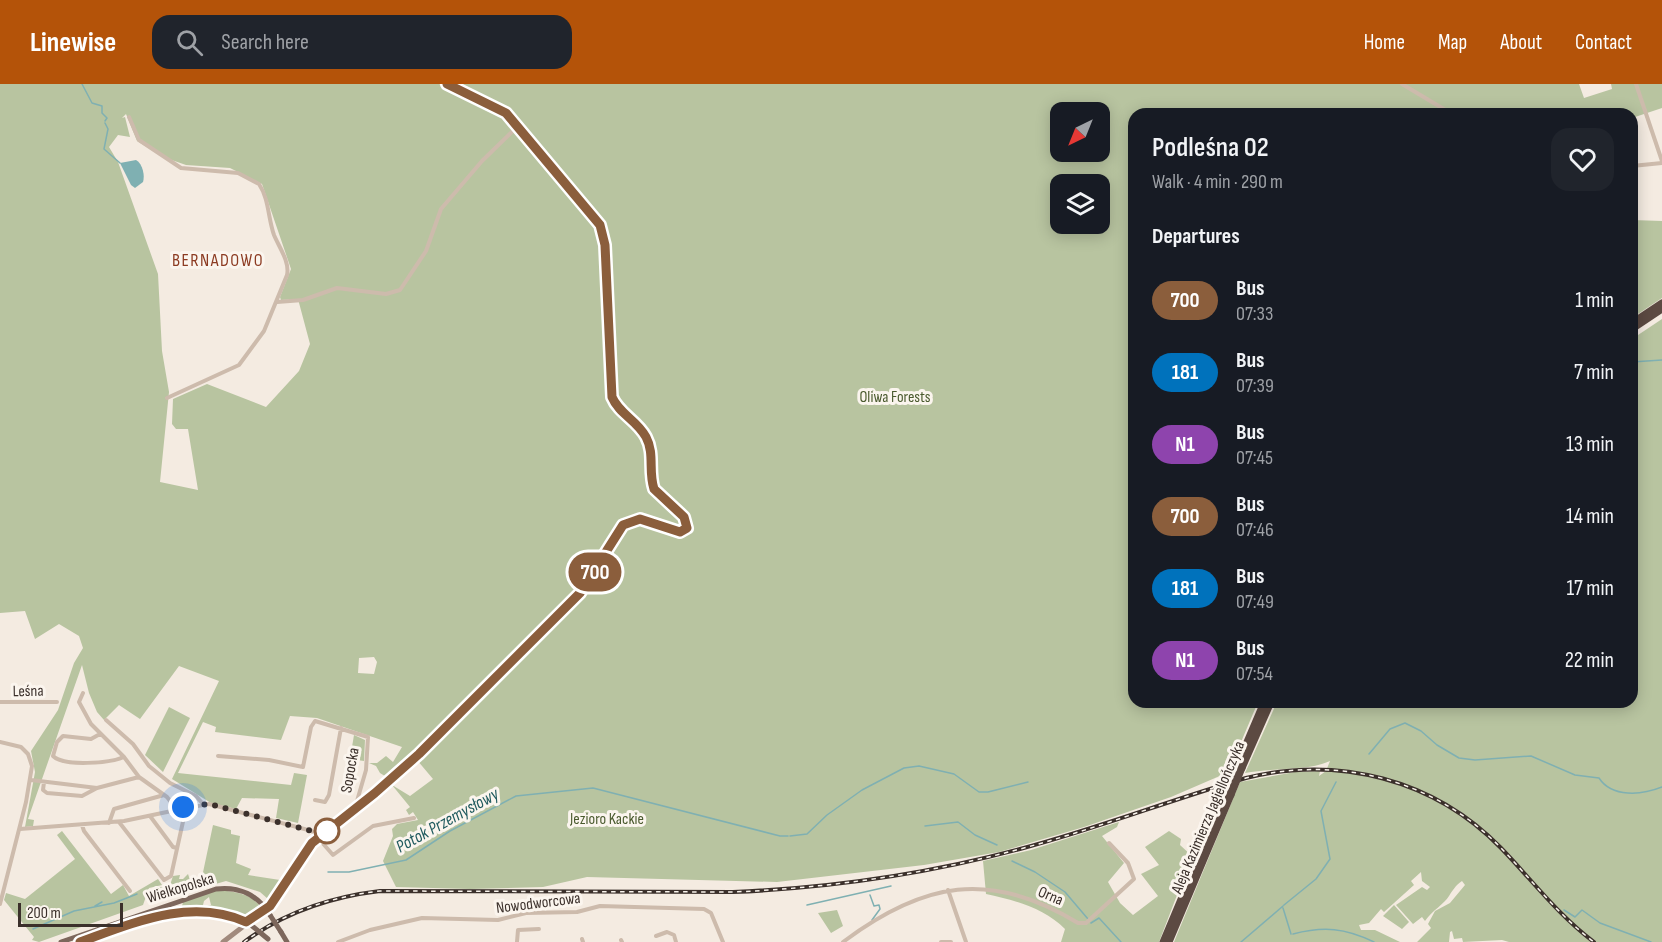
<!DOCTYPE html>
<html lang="en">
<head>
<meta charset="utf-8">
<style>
  body { margin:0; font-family:"Sofia Sans Condensed",sans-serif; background:#20242c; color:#f1f3f6; height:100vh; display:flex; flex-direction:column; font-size:22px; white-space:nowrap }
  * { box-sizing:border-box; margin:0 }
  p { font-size:20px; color:#9ea1a6 }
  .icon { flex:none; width:33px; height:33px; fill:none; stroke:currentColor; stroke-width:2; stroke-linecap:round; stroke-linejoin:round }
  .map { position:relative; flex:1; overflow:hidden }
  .side { position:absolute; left:1128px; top:24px; width:510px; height:600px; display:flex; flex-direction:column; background:#171b24; border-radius:18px; box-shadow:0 3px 15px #0003 }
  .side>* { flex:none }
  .badge { padding:0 12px; border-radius:20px; font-size:21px; line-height:39px }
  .needle { width:39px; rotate:223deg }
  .tools { position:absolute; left:1050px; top:18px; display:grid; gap:12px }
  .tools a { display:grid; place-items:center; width:60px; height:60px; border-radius:12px; background:#171b24; box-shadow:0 3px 15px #0003; font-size:30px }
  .scale { position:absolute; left:18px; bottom:15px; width:105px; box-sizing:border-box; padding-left:6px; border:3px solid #3b302b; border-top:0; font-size:16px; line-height:21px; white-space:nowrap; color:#3b302b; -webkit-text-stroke:4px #fbf5ee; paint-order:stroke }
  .you { position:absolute; width:30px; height:30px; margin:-15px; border:4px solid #fff; border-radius:50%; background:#1a73e8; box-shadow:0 0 0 9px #1a73e833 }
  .map>.badge { position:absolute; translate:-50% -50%; box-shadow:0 0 0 3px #fff }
  h2 { padding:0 24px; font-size:22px; line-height:54px }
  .round { display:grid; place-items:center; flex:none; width:63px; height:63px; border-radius:18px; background:#20242c }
  .head { display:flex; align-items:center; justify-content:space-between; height:102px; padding:0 24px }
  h1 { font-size:28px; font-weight:600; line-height:45px }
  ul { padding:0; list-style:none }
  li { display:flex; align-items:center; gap:18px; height:72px; padding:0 24px }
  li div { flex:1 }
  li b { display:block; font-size:22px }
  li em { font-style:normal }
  li .badge { min-width:66px; font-weight:700; text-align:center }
  header { display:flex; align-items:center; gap:36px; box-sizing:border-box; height:84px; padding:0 30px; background:#b45309; color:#fff }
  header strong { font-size:28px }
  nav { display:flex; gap:33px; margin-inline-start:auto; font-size:21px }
  .search { width:420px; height:54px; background:#20242c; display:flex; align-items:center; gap:15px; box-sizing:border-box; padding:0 21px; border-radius:18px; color:#9ea1a6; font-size:22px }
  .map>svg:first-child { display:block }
</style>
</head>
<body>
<header>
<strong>Linewise</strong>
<div class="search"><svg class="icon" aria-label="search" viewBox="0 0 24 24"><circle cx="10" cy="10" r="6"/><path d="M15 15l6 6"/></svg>Search here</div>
<nav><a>Home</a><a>Map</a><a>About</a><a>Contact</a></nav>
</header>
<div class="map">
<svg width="1662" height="858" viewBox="0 0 1662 858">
  <rect width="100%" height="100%" fill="#f4ebe1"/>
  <path fill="#b8c4a0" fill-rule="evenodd" d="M0 0H439L505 32 595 142 603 170 609 312C616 332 637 340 645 360 652 376 643 395 653 410 661 421 684 429 684 443L680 445C667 440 645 428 631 433 608 441 594 491 577 510 517 575 450 634 388 694L380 689 376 682 369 679H377L386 672 393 678 402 663 317 634 290 632 281 656 215 648 216 643 203 638 178 689 291 701 294 689 307 691 298 739 276 734 279 715 242 714 236 725 211 719 172 695 219 597 179 582 140 635 119 621 104 636 97 628 89 609 82 581 28 735 34 736 33 742 25 743 35 688 31 667 58 626 74 579 83 564 79 552 59 540 35 555 25 527 0 529ZM126 30 137 57 163 73 186 81 230 84 262 100 291 185 280 213 281 216 298 215 310 260 299 287 266 323 207 300 173 315 172 340 176 345H188L198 406 160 398 169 308 162 267 158 190 118 78 109 63 118 51 130 53 125 33 122 34ZM374 573 377 578 374 590 358 589 359 574Z
    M454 0H1579L1584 14 1612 5 1611 0H1662V24L1632 34V30H1134V618H1258L1230 684 1222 691 1171 713 1084 743 999 768 924 781 777 798 587 793 543 803 470 805 396 803 383 777 393 752 392 745 397 740 418 736 413 728 409 731 406 726 410 723 392 701 410 712 433 695 417 676 582 511 625 444C645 432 662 448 681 452L687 451 692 444 689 433 658 405C651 389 658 371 649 353 641 336 623 329 615 313L609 162 602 139 508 27ZM1060 28H1100V68H1060ZM1060 100H1100V140H1060Z
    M1632 136 1662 137V214L1632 234Z
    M1662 235V858H1509L1502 856 1463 858 1462 854 1454 855 1452 847 1450 848 1449 858H1417L1431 844 1428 840 1435 827 1450 819 1465 801 1462 797C1455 802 1453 806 1449 812 1444 820 1433 826 1425 837L1422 833 1413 840 1396 821 1422 803 1427 806 1430 803 1422 797 1421 788 1411 797 1414 801 1384 828 1381 825 1369 839 1359 841 1361 846H1375L1400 858H1174L1240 698 1295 688 1320 687 1319 692 1326 687 1330 677C1309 687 1270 684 1245 689L1277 618H1632V255Z
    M169 623 190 634 163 688 145 671Z
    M354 651 365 656 364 677 350 675Z
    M1119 738 1117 743 1102 752 1124 779 1108 798 1120 819 1133 831 1158 812 1141 790 1159 781 1145 763 1169 747 1181 755 1180 761 1192 772 1159 858H1061L1065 845C1044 824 1014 816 986 810L983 777 1031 766Z
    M213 741 231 746V750L240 752 236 779 251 785 248 791 280 796 268 815 260 808 226 797 149 819 148 816 154 805 170 801 173 792 180 791 179 795H183L188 790 190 796 202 793Z
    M62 747 111 810 123 801 129 812 158 795 162 801 149 804 143 821 39 858 32 856 34 853 4 816 6 809 25 815 75 775 57 751Z
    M216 806C233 807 250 809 261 823L243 834 209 825 207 822 211 821 209 813 204 817 202 825H185L182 822 183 818Z
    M1394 821 1409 838 1402 845 1383 832Z
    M837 826 843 842 831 849 818 829Z"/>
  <path fill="#7fb0b2" d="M136 76C143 80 145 92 143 98L135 104 131 101 120 79Z"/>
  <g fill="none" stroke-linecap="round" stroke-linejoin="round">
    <path stroke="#7fb0b2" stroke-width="1.5" d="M82 0 92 19 102 22V29L107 34 105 37
      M105 39 108 45 104 65 120 79
      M1632 278 1662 276
      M1369 670 1390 645 1405 639 1421 647 1437 661 1459 674 1475 676 1531 672 1575 691 1599 694C1612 714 1642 711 1662 703
      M925 742 958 738 975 751 997 761
      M790 752 807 750 827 731 862 706 904 684 919 682 954 690 979 708H988L1028 698
      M1012 777 1035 788 1065 808 1088 835
      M328 788H349L406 776 450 747 516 712 593 704 780 752H788
      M870 811 874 822 879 821 880 825 872 836
      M807 821 891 802
      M1284 821 1316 795 1330 775 1321 727 1336 698
      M95 822 102 818
      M1283 824 1291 850
      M1564 826 1575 833 1582 826 1600 839 1651 858
      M1091 839 1099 834 1121 858
      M33 845 74 827 114 819 137 810
      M1293 850C1324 842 1345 844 1374 858
      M1241 858 1283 822"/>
    <path stroke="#cdbbac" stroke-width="4" d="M1402 0 1452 30
      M1636 0 1662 77
      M129 33 139 56 181 84 238 89 259 100C269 115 268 134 274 151 279 163 290 178 287 191L264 247 239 281 167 314
      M1632 82 1662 79
      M277 218 303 216 337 204 386 210 400 206 426 167 441 125 482 77 518 42
      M83 609 79 618 91 640 124 673 139 693 167 713 174 722 180 723
      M0 618H57
      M106 636 133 660 149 682 170 699 196 712 203 720
      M100 650 91 655 63 652 57 658 53 672C64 683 110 679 124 673
      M0 658 21 663 28 670 32 682 26 718 0 820
      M218 672 269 676 303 683 311 643 315 637 368 653 366 686 357 717 359 722
      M31 696 97 704 139 693
      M44 698 43 706 47 709 82 712 97 704
      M315 716 325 718 329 711 341 644
      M150 732 173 763 177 764
      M119 738 164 796 171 792 186 724 209 720 312 747 333 771 373 742 414 734
      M109 739 114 725 164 711
      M82 741 84 747 130 807
      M20 745 124 737 186 724
      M948 806 966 858
      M656 852 667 848 674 851 676 858
      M582 855 583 858
      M621 856 622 858
      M338 858 370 846 422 834 498 836 526 829 577 828 600 822 704 825 711 829 723 858
      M517 858 518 846 539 845
      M843 858C923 798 990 785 1078 839H1086L1134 795 1128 779 1109 759
      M941 858H951"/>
    <path stroke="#a18a7d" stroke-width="5" d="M223 858 270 822 312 760 419 670 576 514C593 496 616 435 639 435 653 436 667 444 680 448L687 444C688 428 666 421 657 410 646 397 655 376 649 360 641 339 620 332 612 313L605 161 600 141 506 29 447 0"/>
    <path stroke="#7d675c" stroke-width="5" d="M281 848 287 858
      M61 858 216 805C239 802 258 811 270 831
      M80 858C135 838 195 812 251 841"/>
    <path stroke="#5c4a42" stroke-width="7" d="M1632 239 1662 219
      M1632 245 1662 225
      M1242 684 1271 618
      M1235 686 1264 618
      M1163 858 1224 713
      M1169 858 1231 711"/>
    <defs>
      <path id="rail" d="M244 858C285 828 330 813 380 807L733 808C829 804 927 790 1020 765 1096 745 1170 716 1246 694 1338 671 1434 695 1501 764 1532 796 1558 831 1594 858"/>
    </defs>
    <use href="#rail" stroke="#3b302b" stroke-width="4"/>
    <use href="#rail" stroke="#fbf5ee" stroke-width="1.5" stroke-dasharray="4.5" stroke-linecap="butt"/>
    <path stroke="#7d675c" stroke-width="5" d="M270 831 281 848
      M251 841 268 855"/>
    <path stroke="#5c4a42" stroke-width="7" d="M1231 711 1242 684
      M1224 713 1235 686"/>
  </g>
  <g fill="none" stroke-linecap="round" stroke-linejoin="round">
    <defs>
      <path id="line" d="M80 858C133 839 191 813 246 838L270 822 312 759 375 709 419 670 580 509 623 441 640 435 680 448 687 444 684 433 654 405C648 387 655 370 646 353 637 336 619 330 612 313L605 161 600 141 506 29 447 0"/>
    </defs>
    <use href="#line" stroke="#fff" stroke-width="14"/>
    <use href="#line" stroke="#8b5e3c" stroke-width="9"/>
    <path stroke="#3b302b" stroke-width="6" stroke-dasharray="0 10.8" d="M183 723 209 720 312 747 320 753 327 747"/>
  </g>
  <circle fill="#fff" stroke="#8b5e3c" stroke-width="3" cx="327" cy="747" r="12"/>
  <g text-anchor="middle" stroke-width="6" stroke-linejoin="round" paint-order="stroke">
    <g font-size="16" fill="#4a5a2e" stroke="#fbf5ee">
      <text x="895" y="318">Oliwa Forests</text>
      <text x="607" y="740">Jezioro Kackie</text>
    </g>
    <g font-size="16" fill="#3b302b" stroke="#fbf5ee">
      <text transform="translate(28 606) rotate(-1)" y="6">Leśna</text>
      <text transform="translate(349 686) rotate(-80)" y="6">Sopocka</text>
      <text transform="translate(1207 733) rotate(-67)" y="6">Aleja Kazimierza Jagiellończyka</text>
      <text transform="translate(180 803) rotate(-17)" y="6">Wielkopolska</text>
      <text transform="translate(1051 811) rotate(23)" y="6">Orna</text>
      <text transform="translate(538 818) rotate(-7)" y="6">Nowodworcowa</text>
    </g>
    <g font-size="18" letter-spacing="1.5" fill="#8c3b22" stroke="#fbf5ee">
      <text x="218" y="182">BERNADOWO</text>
    </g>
    <g font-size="18" font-style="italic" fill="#1f5a5e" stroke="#fbf5ee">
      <text transform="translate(447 736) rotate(-29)" y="6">Potok Przemysłowy</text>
    </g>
  </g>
</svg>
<div class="tools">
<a><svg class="needle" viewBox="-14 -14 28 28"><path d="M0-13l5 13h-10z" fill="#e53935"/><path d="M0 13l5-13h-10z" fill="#9ea1a6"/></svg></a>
<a><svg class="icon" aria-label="layers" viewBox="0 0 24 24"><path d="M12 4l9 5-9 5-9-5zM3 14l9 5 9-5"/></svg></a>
</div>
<div class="scale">200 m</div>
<div class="you" style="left:183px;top:723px"></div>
<b class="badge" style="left:595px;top:488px;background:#8b5e3c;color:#fff">700</b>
<section class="side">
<div class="head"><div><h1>Podleśna 02</h1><p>Walk · 4 min · 290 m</p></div><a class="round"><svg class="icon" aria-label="heart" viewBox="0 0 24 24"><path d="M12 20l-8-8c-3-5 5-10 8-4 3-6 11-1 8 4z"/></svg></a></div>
<h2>Departures</h2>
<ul>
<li><span class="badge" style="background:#8b5e3c;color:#fff">700</span><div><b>Bus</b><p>07:33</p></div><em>1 min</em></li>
<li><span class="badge" style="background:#0072bc;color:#fff">181</span><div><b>Bus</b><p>07:39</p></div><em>7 min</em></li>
<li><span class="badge" style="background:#8e44ad;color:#fff">N1</span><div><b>Bus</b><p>07:45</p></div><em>13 min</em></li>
<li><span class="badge" style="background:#8b5e3c;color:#fff">700</span><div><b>Bus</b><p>07:46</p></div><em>14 min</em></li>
<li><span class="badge" style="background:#0072bc;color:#fff">181</span><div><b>Bus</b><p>07:49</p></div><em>17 min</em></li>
<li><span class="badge" style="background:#8e44ad;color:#fff">N1</span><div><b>Bus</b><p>07:54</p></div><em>22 min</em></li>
</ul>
</section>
</div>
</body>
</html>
